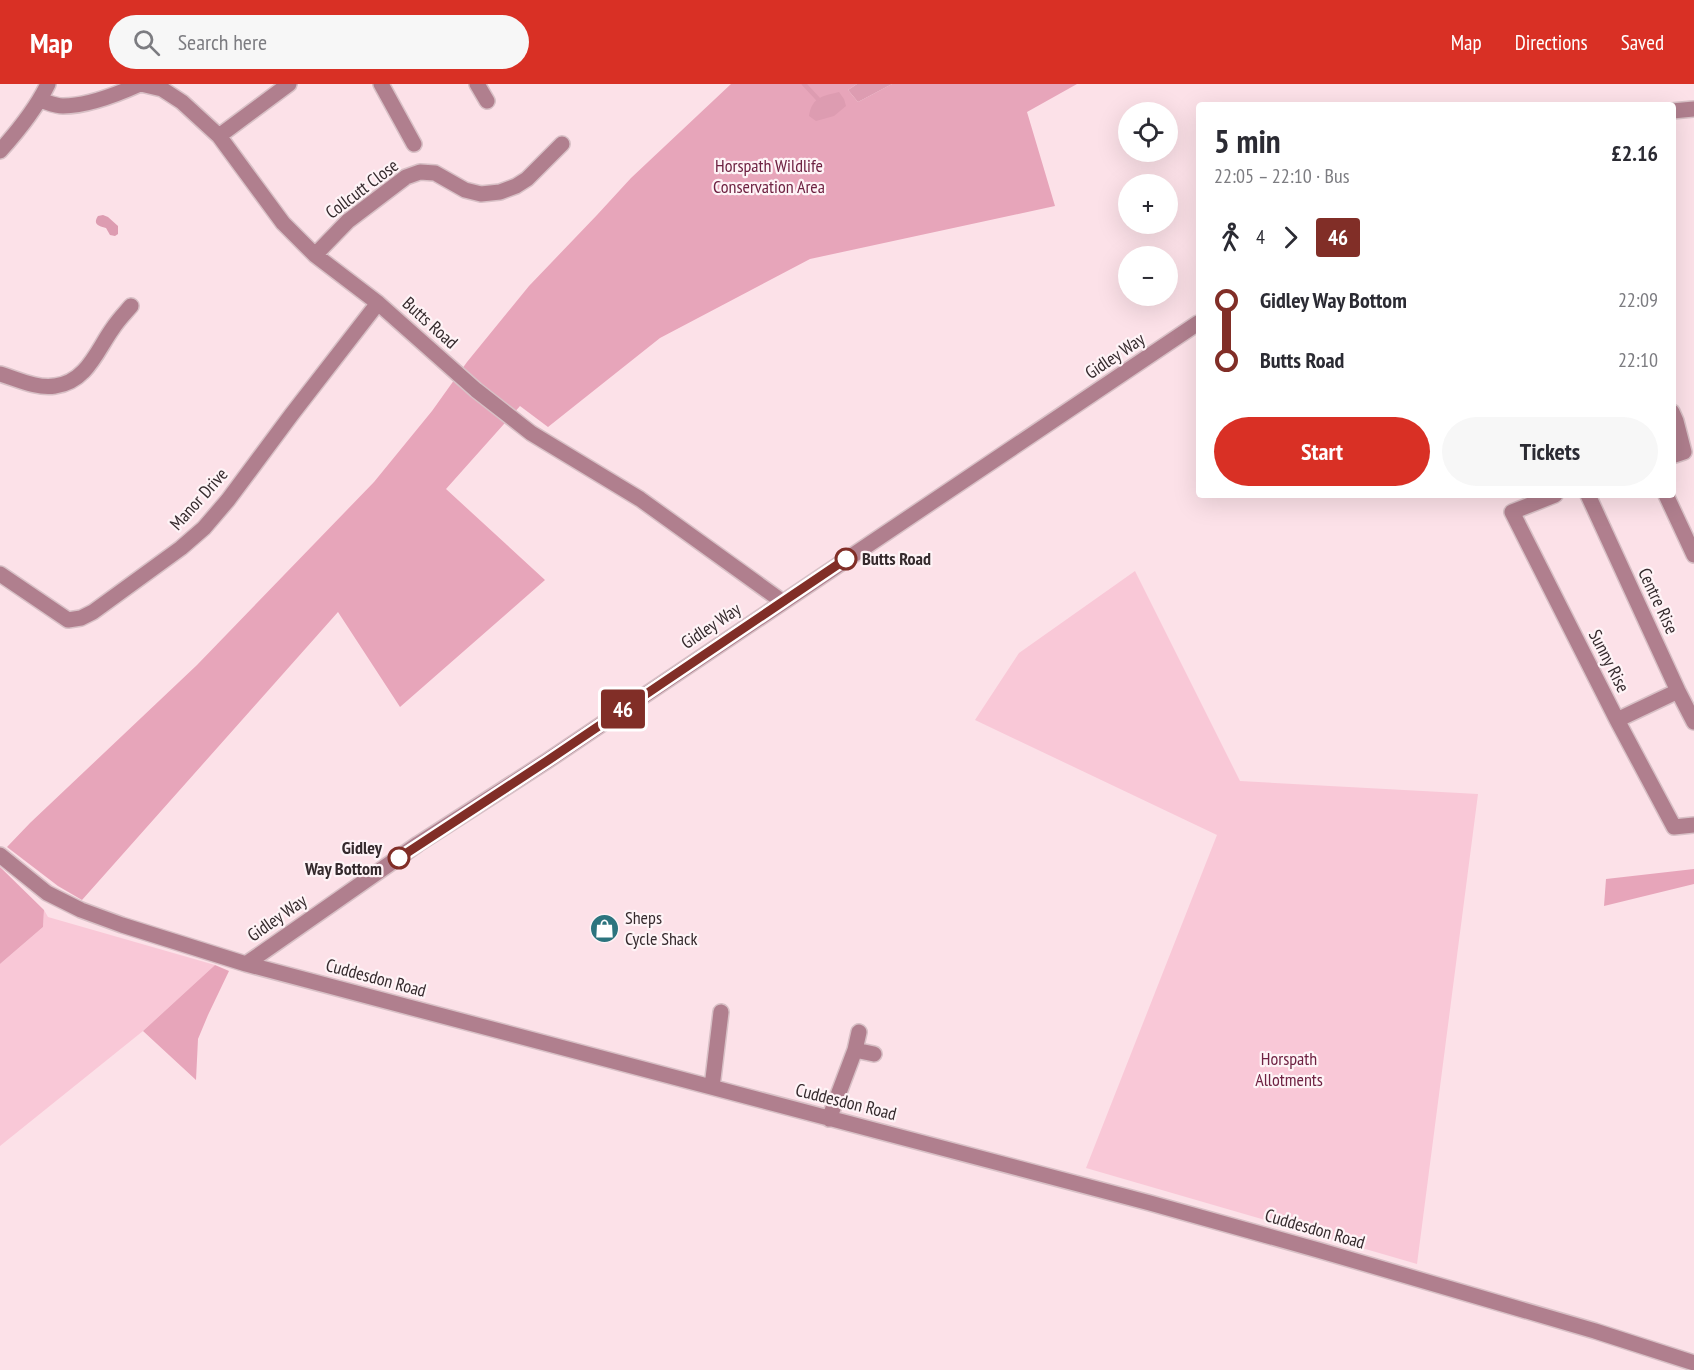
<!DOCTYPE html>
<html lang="en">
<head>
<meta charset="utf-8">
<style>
  body { margin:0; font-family:"PT Sans Narrow",sans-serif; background:#f7f7f7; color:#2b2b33; height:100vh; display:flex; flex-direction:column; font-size:22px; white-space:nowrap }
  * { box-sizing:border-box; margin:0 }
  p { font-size:20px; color:#7c7c81 }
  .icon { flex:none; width:33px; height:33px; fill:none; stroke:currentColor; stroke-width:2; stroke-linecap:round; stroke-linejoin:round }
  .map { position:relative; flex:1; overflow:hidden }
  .panel { position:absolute; left:1196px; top:18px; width:480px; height:396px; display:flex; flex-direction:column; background:#fff; border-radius:6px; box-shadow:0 6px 24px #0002 }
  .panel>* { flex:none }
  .badge { padding:0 12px; border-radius:4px; font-size:21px; line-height:39px }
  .controls { position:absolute; left:1118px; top:18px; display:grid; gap:12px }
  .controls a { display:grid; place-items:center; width:60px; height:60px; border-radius:50%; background:#fff; box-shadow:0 6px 24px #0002; font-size:30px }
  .map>.badge { position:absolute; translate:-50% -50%; box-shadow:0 0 0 3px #fff }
  .legs { display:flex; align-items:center; gap:9px; height:66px; padding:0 18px; font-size:20px }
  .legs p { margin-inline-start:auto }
  .headline { display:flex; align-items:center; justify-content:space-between; height:102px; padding:0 18px }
  h1 { font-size:33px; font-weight:800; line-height:45px }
  .action { display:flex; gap:12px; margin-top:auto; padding:12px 18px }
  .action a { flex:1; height:69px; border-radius:36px; background:#d93025; color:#fff; font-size:24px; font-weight:800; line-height:69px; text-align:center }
  .action a+a { background:#f7f7f7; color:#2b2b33 }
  ul { padding:0 18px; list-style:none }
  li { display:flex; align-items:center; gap:21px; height:60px; font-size:22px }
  li i { display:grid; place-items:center; width:9px; height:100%; margin:0 8px; background:currentColor }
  li i::after { content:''; width:15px; height:15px; margin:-8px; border:4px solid; border-radius:50%; background:#fff }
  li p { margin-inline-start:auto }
  li:first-child i { background:linear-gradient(#0000 50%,currentColor 0) }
  li:last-child i { background:linear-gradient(currentColor 50%,#0000 0) }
  header { display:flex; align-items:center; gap:36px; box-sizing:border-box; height:84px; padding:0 30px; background:#d93025; color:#fff }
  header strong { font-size:28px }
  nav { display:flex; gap:33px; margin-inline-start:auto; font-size:21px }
  .search { width:420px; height:54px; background:#f7f7f7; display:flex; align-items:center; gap:15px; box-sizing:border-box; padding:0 21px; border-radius:33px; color:#7c7c81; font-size:22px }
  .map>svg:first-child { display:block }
</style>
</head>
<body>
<header>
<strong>Map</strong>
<div class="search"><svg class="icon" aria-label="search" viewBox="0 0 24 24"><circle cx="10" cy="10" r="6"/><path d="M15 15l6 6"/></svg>Search here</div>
<nav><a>Map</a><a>Directions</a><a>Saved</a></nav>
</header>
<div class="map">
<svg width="1694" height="1286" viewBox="0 0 1694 1286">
  <rect width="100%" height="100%" fill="#fce1e8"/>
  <path fill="#f9c8d7" d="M1135 487 1240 697 1478 710 1417 1180 1086 1084 1217 751 975 636 1019 569Z
    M44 826 48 833 215 881 143 947 0 1062V880L43 843Z"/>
  <path fill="#e7a5ba" d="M731 0H857L848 6 858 18 892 0H1077L1027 28 1055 122 810 175 660 254 548 343 520 322 446 405 545 496 400 623 338 528 82 816 58 802 7 763 30 739 197 581 374 398 432 327 467 278 529 202 597 131 631 94Z
    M0 783 44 826 43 843 0 880Z
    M1694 785V800L1604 822 1606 795Z
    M215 881 229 887 208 931 198 955 196 996 143 947Z"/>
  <path fill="#dd9cb1" d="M857 0H892L858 18 848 6Z
    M839 8 844 15 846 22 834 32 816 37 809 32C812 13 823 12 839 8Z
    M103 131 108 133 118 142V150L115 152 110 151 106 144C100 142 92 141 98 132Z"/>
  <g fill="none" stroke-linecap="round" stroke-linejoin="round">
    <path stroke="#dd9cb1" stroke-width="4.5" d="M804 0 818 15"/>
    <defs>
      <path id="minor" d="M141 0 162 5 182 18 219 52 283 139 315 171 378 219 476 306 531 349 640 415 783 518
        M381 0 414 60
        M477 0 487 17
        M40 16C47 18 55 22 63 22 86 22 118 10 140 0
        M1672 27 1694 25
        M219 52 289 0
        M0 67C18 47 36 25 48 0
        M315 171 348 137 406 93 420 88 435 89 465 106 481 110 500 108 516 102 527 95 562 60
        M0 290C17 295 37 305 55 302 87 298 97 266 113 244 118 236 125 229 131 222
        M1672 328 1676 337 1684 368 1672 372
        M1555 411 1512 428 1617 636 1674 743 1694 741
        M1588 411 1678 607 1694 638
        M1666 411 1694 471
        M0 490 68 536 81 534 93 528 181 464 204 444 228 416 292 330 378 219
        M1617 636 1678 607
        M0 771 47 809 81 826 122 841 246 880 1150 1119 1318 1166 1595 1247 1694 1279
        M246 880 418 760 547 677 1198 239
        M855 966 874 970
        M712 1003 721 928
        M829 1035 855 966 859 948"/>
    </defs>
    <use href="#minor" stroke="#d8c0c6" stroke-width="18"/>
    <use href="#minor" stroke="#b07f8e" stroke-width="15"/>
  </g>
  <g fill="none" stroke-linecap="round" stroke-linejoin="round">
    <defs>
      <path id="line-1" d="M399 774 547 677 846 475"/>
    </defs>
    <use href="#line-1" stroke="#fff" stroke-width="14"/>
    <use href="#line-1" stroke="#812e27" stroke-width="9"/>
  </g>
  <defs>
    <symbol id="shop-disc" viewBox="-11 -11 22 22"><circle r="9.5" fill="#2c747e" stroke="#fef3f6"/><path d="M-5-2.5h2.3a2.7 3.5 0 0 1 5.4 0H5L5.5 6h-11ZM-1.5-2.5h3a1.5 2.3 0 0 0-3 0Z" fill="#fff"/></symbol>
  </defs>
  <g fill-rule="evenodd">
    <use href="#shop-disc" x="588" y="828" width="33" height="33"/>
  </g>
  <g fill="#fff" stroke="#812e27" stroke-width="3">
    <circle cx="846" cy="475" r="10"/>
    <circle cx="399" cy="774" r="10"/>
  </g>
  <g text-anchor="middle" stroke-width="4.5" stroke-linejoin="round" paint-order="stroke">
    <g font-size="18" fill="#6e2242" stroke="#fef3f6">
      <text x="769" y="88">Horspath Wildlife<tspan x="769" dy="21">Conservation Area</tspan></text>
      <text x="1289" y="981">Horspath<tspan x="1289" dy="21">Allotments</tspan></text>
    </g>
    <g font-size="18" fill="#352a2d" stroke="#fef3f6">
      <text transform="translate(362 105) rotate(-37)" y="6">Collcutt Close</text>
      <text transform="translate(430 239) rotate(42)" y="6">Butts Road</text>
      <text transform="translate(1115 272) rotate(-34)" y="6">Gidley Way</text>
      <text transform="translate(199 415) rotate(-48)" y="6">Manor Drive</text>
      <text transform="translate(1658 517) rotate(65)" y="6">Centre Rise</text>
      <text transform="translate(711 542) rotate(-34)" y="6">Gidley Way</text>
      <text transform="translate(1609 577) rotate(63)" y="6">Sunny Rise</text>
      <text transform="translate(277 834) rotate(-35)" y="6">Gidley Way</text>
      <text transform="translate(376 894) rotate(15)" y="6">Cuddesdon Road</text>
      <text transform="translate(846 1018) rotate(14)" y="6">Cuddesdon Road</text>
      <text transform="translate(1315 1145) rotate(16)" y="6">Cuddesdon Road</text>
    </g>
    <g font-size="18" font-weight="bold" fill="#352a2d" stroke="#fef3f6" text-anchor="start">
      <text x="862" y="481">Butts Road</text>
      <text x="382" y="770" text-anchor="end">Gidley<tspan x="382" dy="21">Way Bottom</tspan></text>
    </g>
    <g font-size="18" fill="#352a2d" stroke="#fef3f6" text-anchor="start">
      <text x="625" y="840">Sheps<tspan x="625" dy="21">Cycle Shack</tspan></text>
    </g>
  </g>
</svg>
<div class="controls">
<a><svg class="icon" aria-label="locate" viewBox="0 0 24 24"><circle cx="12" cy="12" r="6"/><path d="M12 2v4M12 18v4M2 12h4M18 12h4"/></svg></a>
<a>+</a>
<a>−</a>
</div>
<b class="badge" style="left:623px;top:625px;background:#812e27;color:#fff">46</b>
<section class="panel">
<div class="headline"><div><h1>5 min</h1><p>22:05 – 22:10 · Bus</p></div><b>£2.16</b></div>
<div class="legs"><svg class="icon" aria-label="walk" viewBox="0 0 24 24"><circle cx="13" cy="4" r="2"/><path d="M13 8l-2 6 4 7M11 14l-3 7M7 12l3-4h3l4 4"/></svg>4<svg class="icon" aria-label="forward" viewBox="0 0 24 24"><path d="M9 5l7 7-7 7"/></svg><b class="badge" style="background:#812e27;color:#fff">46</b></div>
<ul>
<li><i style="color:#812e27"></i><b>Gidley Way Bottom</b><p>22:09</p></li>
<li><i style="color:#812e27"></i><b>Butts Road</b><p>22:10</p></li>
</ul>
<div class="action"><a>Start</a><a>Tickets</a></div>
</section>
</div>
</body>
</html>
